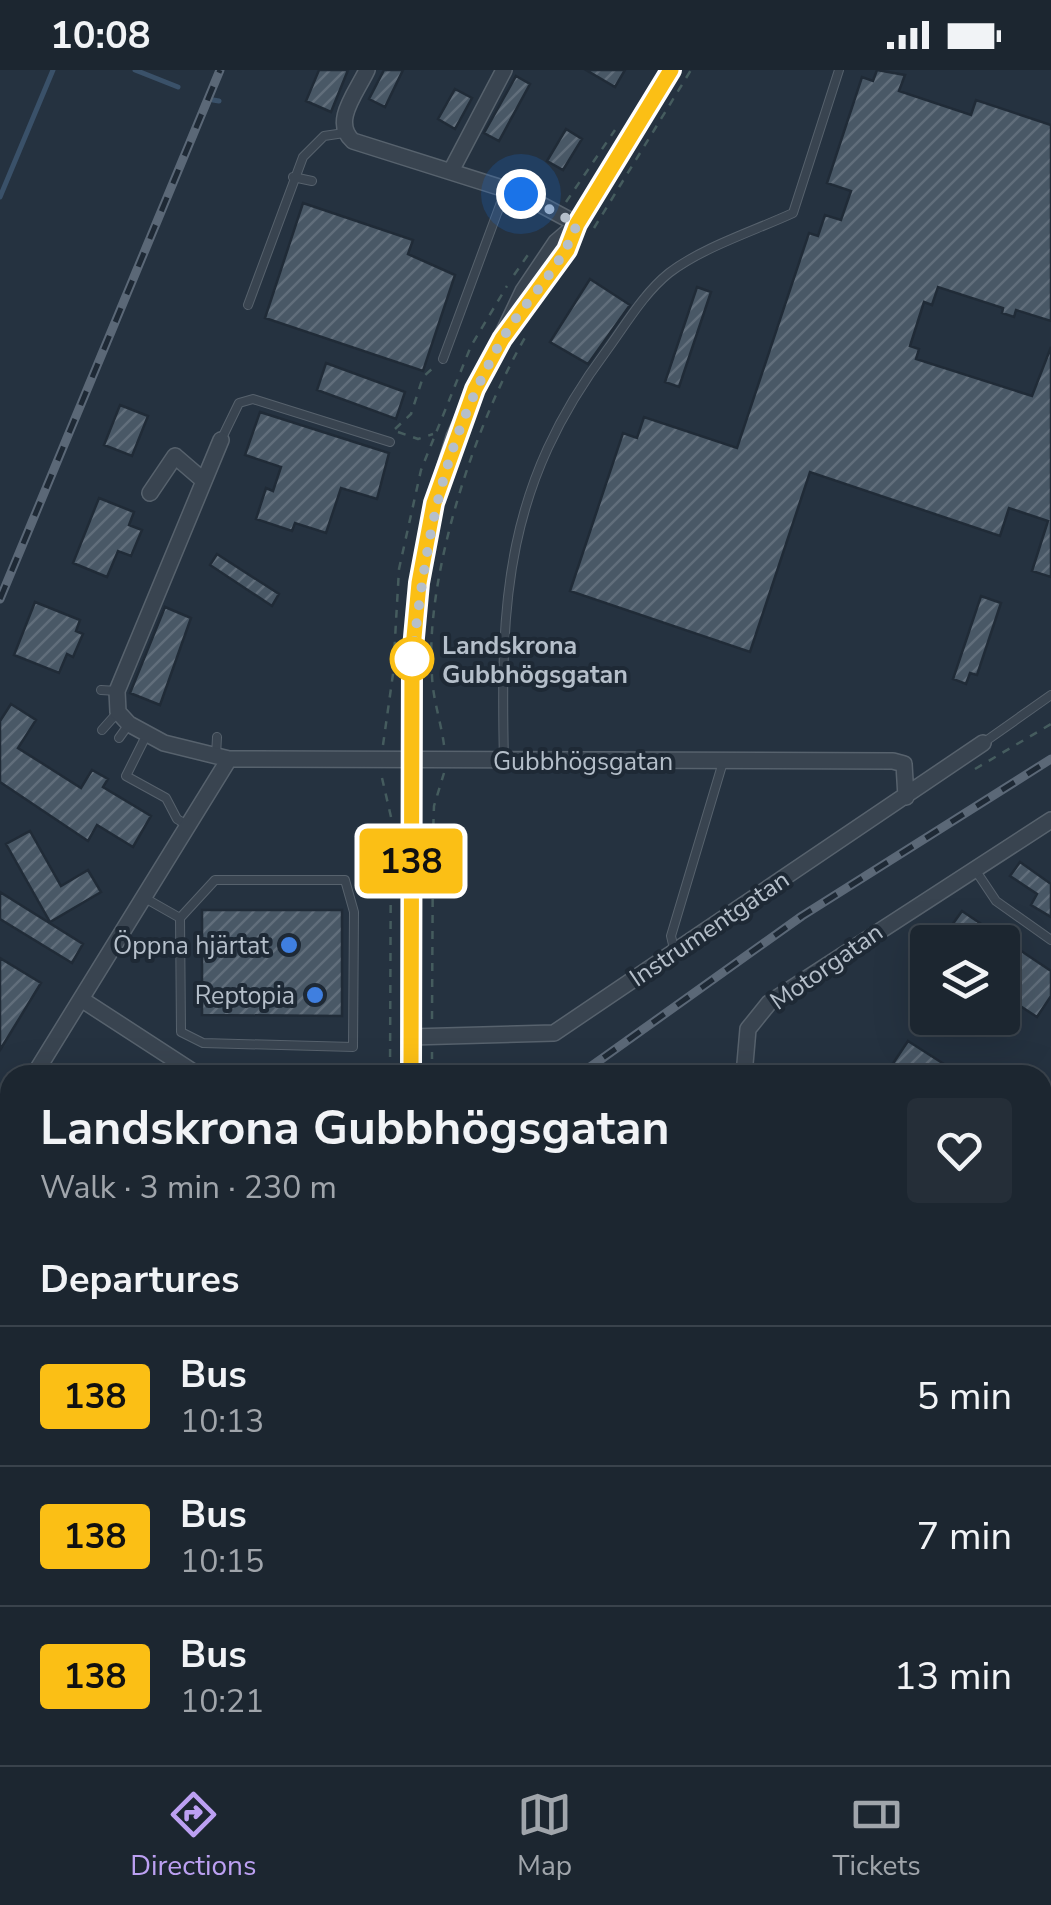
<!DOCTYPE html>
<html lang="en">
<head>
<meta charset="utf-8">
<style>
  body { margin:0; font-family:"Nunito Sans",sans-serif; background:#252e38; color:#f1f3f6; height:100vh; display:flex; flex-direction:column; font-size:38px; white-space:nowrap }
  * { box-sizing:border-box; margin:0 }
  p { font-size:32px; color:#a0a5ab }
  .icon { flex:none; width:55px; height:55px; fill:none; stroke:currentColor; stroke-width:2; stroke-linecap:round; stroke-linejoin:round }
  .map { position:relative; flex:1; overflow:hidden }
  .sheet { position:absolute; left:0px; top:995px; width:1052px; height:700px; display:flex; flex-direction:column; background:#1c2630; border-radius:30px 30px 0 0; box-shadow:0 10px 40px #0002,0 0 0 2px #3a434c }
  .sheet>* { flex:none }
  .badge { padding:0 20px; border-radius:8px; font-size:35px; line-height:65px }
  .buttons { position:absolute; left:910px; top:855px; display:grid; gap:20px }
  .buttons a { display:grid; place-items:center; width:110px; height:110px; border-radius:10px; background:#1c2630; box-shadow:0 10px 40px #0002,0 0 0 2px #3a434c; font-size:50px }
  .you { position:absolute; width:50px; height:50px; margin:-25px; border:8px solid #fff; border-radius:50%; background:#1a73e8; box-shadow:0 0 0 15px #1a73e833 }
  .map>.badge { position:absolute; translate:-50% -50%; box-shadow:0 0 0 5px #fff }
  h2 { padding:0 40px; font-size:38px; line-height:90px }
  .round { display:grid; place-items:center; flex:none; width:105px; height:105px; border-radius:10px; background:#252e38 }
  .head { display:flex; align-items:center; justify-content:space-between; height:170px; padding:0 40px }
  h1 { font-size:48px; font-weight:700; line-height:75px }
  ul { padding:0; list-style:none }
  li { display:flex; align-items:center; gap:30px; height:140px; padding:0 40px; border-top:2px solid #3a434c }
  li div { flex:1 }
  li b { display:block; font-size:38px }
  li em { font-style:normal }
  li .badge { min-width:110px; font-weight:700; text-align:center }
  .status { display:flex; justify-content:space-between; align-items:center; height:70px; padding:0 50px; background:#1c2630; direction:ltr }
  .status svg { height:28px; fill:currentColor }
  .tab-bar { display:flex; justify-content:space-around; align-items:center; height:140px; border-top:2px solid #3a434c; background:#1c2630; font-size:28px; color:#a0a5ab }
  .tab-bar a { display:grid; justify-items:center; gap:5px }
  .tab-bar .active { color:#bca0f2 }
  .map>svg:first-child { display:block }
</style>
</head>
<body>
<div class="status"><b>10:08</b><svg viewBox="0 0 49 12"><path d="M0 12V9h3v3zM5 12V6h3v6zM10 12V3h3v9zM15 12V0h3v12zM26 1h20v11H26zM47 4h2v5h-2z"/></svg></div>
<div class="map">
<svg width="1051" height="1695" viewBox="0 0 1051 1695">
  <defs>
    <pattern id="grass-tufts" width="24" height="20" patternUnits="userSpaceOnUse" patternTransform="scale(2.5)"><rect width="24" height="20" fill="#274041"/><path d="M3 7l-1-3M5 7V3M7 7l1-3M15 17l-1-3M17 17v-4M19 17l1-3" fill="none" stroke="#445a5b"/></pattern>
    <pattern id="building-hatch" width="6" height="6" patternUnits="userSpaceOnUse" patternTransform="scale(2.5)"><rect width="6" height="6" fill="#495866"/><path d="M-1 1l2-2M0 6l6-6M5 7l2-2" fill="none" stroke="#616e7b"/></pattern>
  </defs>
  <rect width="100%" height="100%" fill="#253240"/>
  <path fill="url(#grass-tufts)" d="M10 1063V1334L0 1335V1079Z
    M1043 1664 1051 1669V1695H858L863 1685H1042Z"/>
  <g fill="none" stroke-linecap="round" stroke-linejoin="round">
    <path stroke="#3a5169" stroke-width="5" d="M135 0 178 17
      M213 30 219 31
      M0 127 53 0"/>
  </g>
  <path fill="url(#building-hatch)" stroke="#202b37" stroke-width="2.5" d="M319 0H348L331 42 306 31Z
    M384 0H403L385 37 369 29Z
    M586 0H625L615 17Z
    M877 0 905 5 899 21 971 45 976 30 1051 55V251L1016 240 1014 247 1002 243 1003 238 938 217 932 235 924 232 910 276 919 279 916 289 1032 326 1051 277V507L1032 501 1048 451 1009 438 1000 466 810 402 750 582 570 521 623 363 637 368 644 347 737 378 809 163 818 166 825 145 841 150 851 121 827 113 862 7 873 11Z
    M516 6 530 14 499 71 484 63Z
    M455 19 472 28 455 59 438 49Z
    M566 59 582 69 563 100 547 91Z
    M303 133 413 170 408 184 455 205 423 301 265 248Z
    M590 209 630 235 588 294 550 272Z
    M697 217 711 222 679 317 665 312Z
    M326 293 405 322 396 349 317 320Z
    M120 335 148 346 132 386 104 375Z
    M260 342 389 383 377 429 341 418 326 463 295 453 292 461 256 449 266 418 273 421 281 397 245 385Z
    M99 428 134 442 129 455 142 460 131 486 118 481 107 507 73 493Z
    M217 484 279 524 272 536 210 495Z
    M981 526 1001 533 977 605 970 603 966 614 953 609Z
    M35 532 80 550 76 561 83 564 73 587 67 584 59 603 14 585Z
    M165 537 191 548 160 635 130 623Z
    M11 634 36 650 18 678 81 718 92 700 108 709 103 717 151 746 133 777 97 755 88 771 0 712V651Z
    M30 761 61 816 88 800 101 822 50 852 6 774Z
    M1020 792 1051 814V847L1031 835 1037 824 1010 806Z
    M0 822 83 874 72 893 0 849Z
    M202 840H342V946L202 945Z
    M962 841 1051 901V926L1037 947 1002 924V872H940Z
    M0 888 41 913 0 980Z
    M908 971 961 1005H907L892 995Z"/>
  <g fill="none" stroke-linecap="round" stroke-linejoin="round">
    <defs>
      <path id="lane" d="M293 107 312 111
        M248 235 303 87 324 66 344 63
        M443 289 506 119
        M221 370 239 333 253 329 390 372
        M101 620 117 621
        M102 660 118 642
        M146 666 126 706 166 728 177 749 187 755
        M119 668 129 654
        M983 673 1051 625
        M216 686 217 667
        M504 691C500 528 506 415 607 280 626 254 644 223 669 203 703 177 754 161 793 143L839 0
        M976 801 996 831 1051 870
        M215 810H345L354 842 353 977 203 973 181 962 180 848Z
        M143 827 180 848
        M674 879 671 866 723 692
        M1042 1127H1051
        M1042 1285H1051"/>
      <path id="street" d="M367 0C357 22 331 52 353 71L521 124 577 154
        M451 101 504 0
        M514 254 567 180 577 154 671 0
        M221 370 117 621 118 642 129 654 164 673 229 689
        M150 423 175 386 204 411
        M81 929 198 1005
        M411 967 554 963 983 673
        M34 1005 229 689 893 691 904 694 906 727
        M411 1005 412 589 419 513 434 433 454 367 523 221 556 172 577 154
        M744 1005 748 959 769 933 1051 750
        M0 1023 10 1026
        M0 1061 10 1044
        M1042 1652 1051 1657
        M410 1695V1685
        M698 1695V1685"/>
      <path id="secondary" d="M1042 1363 1051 1362
        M0 1367H10"/>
    </defs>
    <use href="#lane" stroke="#57626d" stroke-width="10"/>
    <use href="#street" stroke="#57626d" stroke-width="18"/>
    <use href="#secondary" stroke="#57626d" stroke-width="22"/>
    <path stroke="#455c5e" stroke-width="2.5" stroke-dasharray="8 8" stroke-linecap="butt" d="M566 132 615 60
      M594 158 691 0
      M514 205 532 179
      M395 359 411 344 423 307 434 297
      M398 362 418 369 433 364
      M383 675 393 604 399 499 421 400 471 276 507 216
      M444 675C441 652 433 630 432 606 424 507 476 351 526 266
      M975 699 1051 654
      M382 708 391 747 390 1005
      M432 949 433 766 434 736 444 703
      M432 1005V982
      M0 1396 10 1399
      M1042 1419 1051 1420
      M433 1695V1685"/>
    <use href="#lane" stroke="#394450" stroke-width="8"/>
    <use href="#street" stroke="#394450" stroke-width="15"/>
    <use href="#secondary" stroke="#475363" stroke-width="20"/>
    <defs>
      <path id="rail" d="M0 529 220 0
        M579 1005 802 846 1051 689
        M0 1526 10 1515"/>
    </defs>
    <use href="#rail" stroke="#5b6877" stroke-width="9"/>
    <use href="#rail" stroke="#1e2935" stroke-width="5" stroke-dasharray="15" stroke-linecap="butt"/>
  </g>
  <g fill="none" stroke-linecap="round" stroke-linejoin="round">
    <defs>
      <path id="line" d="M411 1005 412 589 419 513 434 433 475 319 502 269 567 180 577 154 671 0"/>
    </defs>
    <use href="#line" stroke="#fff" stroke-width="22"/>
    <use href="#line" stroke="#fbbf15" stroke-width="15"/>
    <path stroke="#b5bfca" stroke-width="10" stroke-dasharray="0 18" d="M412 589C427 469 439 384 499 275 522 232 558 205 577 154L521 124"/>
  </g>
  <circle fill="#fff" stroke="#fbbf15" stroke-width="5" cx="412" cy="589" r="20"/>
  <g fill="#3f7fe0" stroke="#1e2935" stroke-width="4">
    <circle cx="289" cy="875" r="10"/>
    <circle cx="315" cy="925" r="10"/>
  </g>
  <g text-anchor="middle" stroke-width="8" stroke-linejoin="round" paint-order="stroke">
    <g font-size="25" font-weight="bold" fill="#b5bfca" stroke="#1e2935" text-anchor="start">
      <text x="442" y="584">Landskrona<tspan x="442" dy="29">Gubbhögsgatan</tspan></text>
    </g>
    <g font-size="25" fill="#b5bfca" stroke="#1e2935">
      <text x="583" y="700">Gubbhögsgatan</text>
      <text transform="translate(709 858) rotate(-34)" y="9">Instrumentgatan</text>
      <text transform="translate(826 896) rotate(-35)" y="9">Motorgatan</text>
    </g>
    <g font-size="25" fill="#b5bfca" stroke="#1e2935" text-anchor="end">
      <text x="269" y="884">Öppna hjärtat</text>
      <text x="295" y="934">Reptopia</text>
    </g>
  </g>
</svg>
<div class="buttons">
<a><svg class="icon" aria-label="layers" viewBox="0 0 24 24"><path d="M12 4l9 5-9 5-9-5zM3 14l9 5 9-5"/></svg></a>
</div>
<div class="you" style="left:521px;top:124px"></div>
<b class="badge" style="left:411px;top:791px;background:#fbbf15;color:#111">138</b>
<section class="sheet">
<div class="head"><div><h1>Landskrona Gubbhögsgatan</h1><p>Walk · 3 min · 230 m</p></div><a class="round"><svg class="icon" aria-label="heart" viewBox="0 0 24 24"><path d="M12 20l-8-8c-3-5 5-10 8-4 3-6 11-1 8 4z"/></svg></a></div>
<h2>Departures</h2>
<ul>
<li><span class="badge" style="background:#fbbf15;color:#111">138</span><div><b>Bus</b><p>10:13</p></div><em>5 min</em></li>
<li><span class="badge" style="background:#fbbf15;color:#111">138</span><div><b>Bus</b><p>10:15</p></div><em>7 min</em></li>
<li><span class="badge" style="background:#fbbf15;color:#111">138</span><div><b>Bus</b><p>10:21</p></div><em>13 min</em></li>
</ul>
</section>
</div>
<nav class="tab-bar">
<a class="active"><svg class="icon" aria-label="directions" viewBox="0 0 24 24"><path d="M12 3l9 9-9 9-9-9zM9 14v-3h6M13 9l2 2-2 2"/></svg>Directions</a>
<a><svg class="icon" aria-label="map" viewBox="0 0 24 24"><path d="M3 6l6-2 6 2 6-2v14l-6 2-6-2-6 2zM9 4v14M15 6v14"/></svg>Map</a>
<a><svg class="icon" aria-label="tickets" viewBox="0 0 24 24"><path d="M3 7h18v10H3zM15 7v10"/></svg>Tickets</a>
</nav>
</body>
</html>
